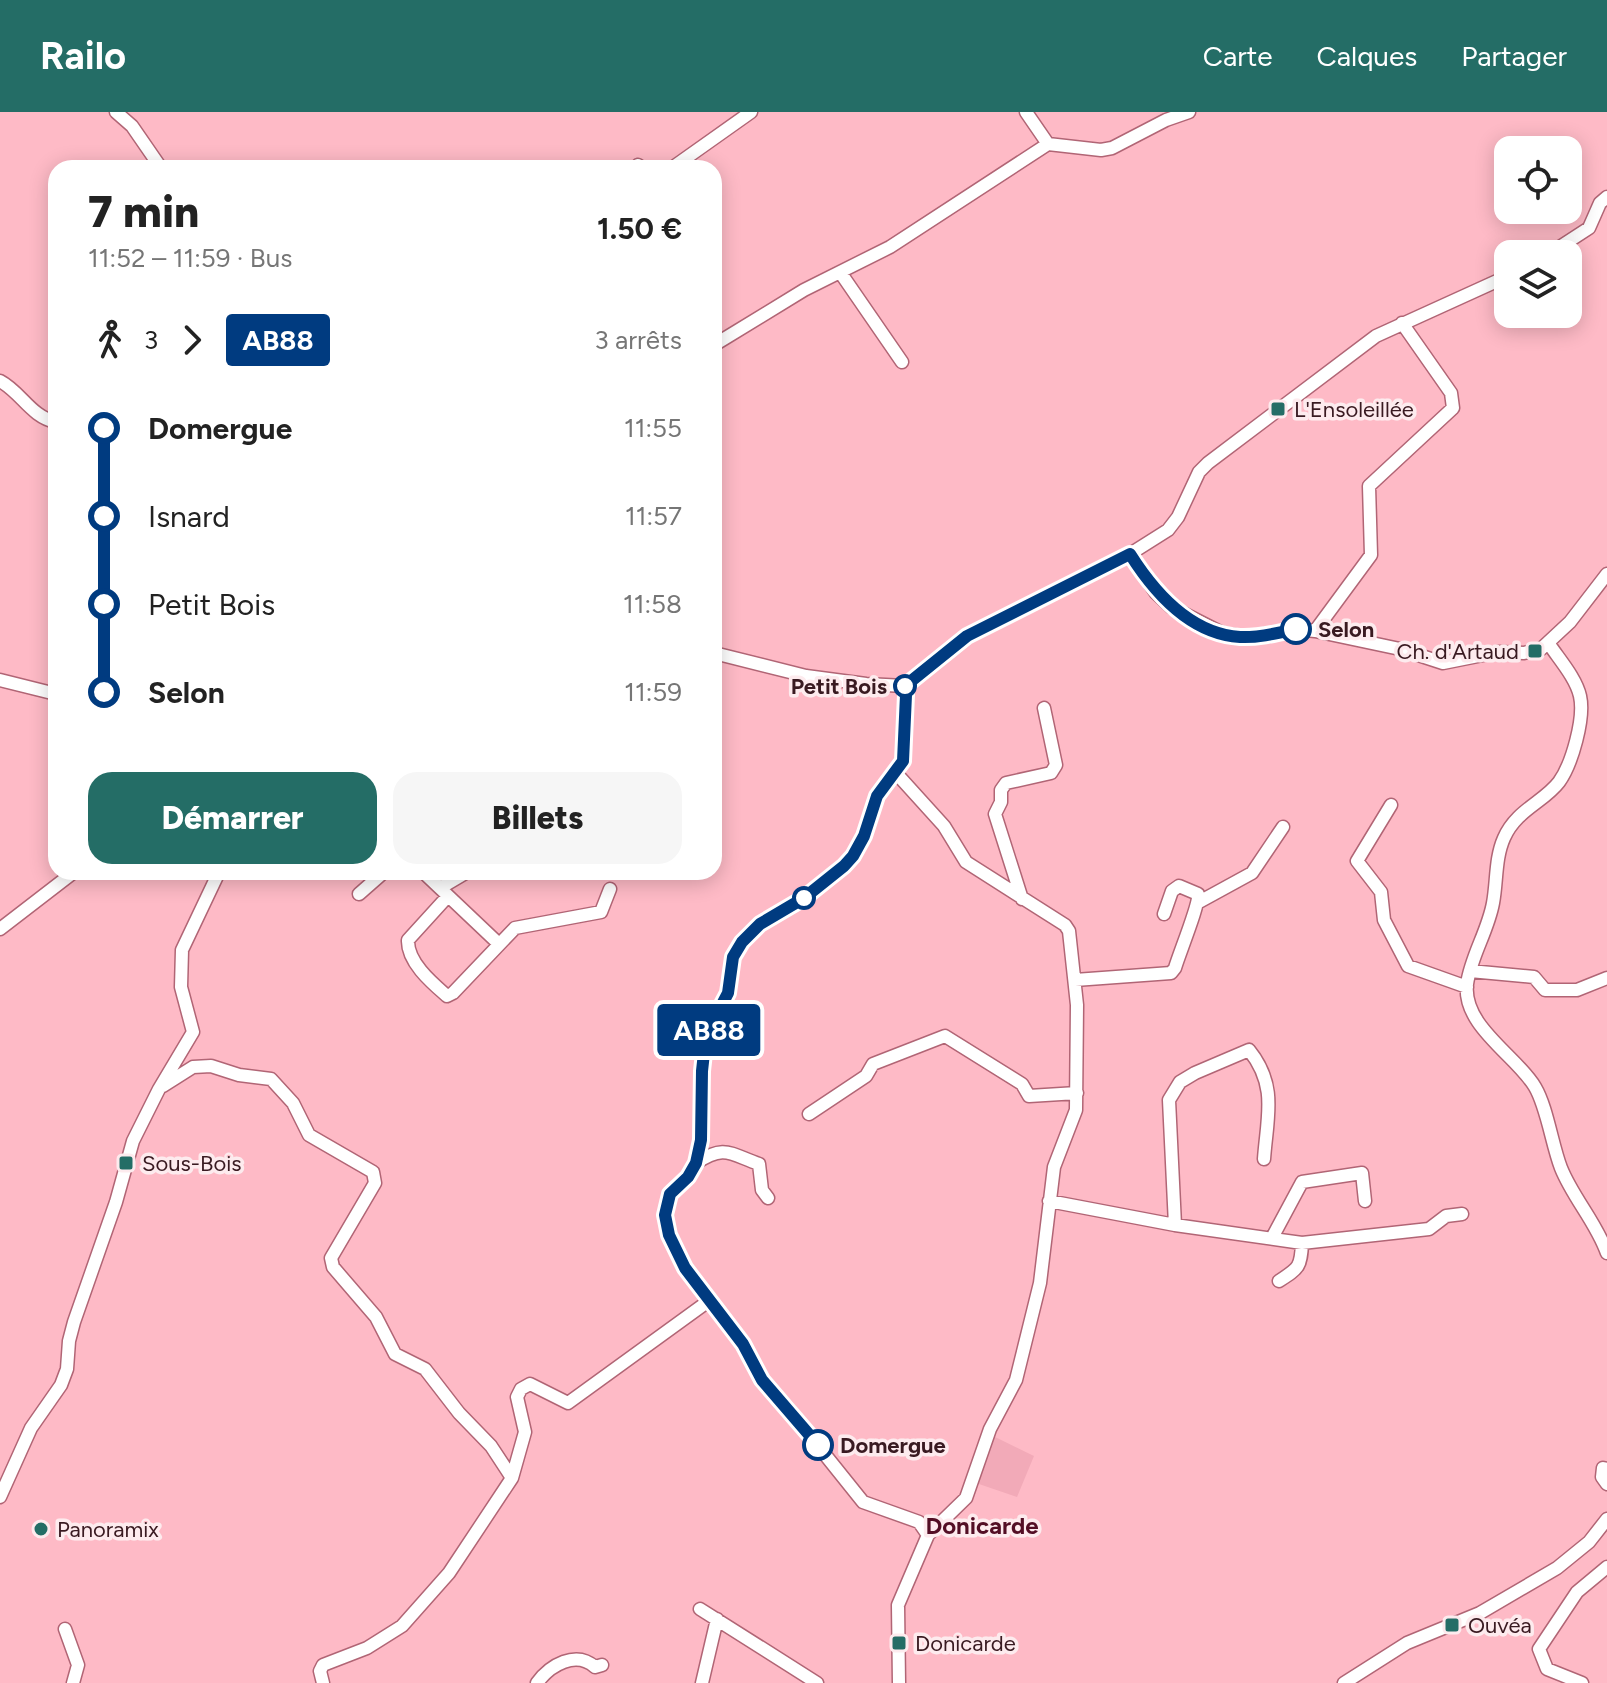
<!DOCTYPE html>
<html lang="fr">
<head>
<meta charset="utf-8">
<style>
  body { margin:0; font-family:Figtree,sans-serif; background:#f6f6f6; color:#222; height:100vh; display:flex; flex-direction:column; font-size:30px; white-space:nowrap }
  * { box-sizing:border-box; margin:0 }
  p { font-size:26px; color:#767676 }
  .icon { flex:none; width:44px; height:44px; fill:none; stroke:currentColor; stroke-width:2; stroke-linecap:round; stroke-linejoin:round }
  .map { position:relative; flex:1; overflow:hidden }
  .panel { position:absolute; left:48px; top:48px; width:674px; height:720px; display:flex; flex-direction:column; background:#fff; border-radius:24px; box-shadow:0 4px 20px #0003 }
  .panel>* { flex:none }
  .badge { padding:0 16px; border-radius:6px; font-size:28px; line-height:52px }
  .fabs { position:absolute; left:1494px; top:24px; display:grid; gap:16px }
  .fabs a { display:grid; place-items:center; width:88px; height:88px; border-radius:16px; background:#fff; box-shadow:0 4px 20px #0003; font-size:40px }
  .map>.badge { position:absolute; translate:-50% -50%; box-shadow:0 0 0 4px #fff }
  .legs { display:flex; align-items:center; gap:12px; height:88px; padding:0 40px; font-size:26px }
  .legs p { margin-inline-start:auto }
  .overview { display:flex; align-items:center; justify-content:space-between; height:136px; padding:0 40px }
  h1 { font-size:44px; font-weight:800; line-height:60px }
  .cta { display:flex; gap:16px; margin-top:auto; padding:16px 40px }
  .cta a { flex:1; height:92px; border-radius:24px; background:#246d66; color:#fff; font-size:32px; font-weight:800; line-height:92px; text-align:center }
  .cta a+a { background:#f6f6f6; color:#222 }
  ul { padding:0 40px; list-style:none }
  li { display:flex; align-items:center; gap:28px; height:88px; font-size:30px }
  li i { display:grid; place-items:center; width:12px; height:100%; margin:0 10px; background:currentColor }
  li i::after { content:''; width:20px; height:20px; margin:-10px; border:6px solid; border-radius:50%; background:#fff }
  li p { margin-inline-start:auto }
  li:first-child i { background:linear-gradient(#0000 50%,currentColor 0) }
  li:last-child i { background:linear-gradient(currentColor 50%,#0000 0) }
  header { display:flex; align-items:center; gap:48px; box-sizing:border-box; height:112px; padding:0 40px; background:#246d66; color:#fff }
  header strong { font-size:38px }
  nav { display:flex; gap:44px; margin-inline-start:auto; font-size:28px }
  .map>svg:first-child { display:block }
</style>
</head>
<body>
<header>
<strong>Railo</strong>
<nav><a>Carte</a><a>Calques</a><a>Partager</a></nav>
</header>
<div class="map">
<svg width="1607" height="1571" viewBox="0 0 1607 1571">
  <rect width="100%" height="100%" fill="#febac6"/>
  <path fill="#f2aab8" d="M993 1324 1034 1344 1017 1385 976 1371Z"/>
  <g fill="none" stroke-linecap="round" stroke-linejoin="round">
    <defs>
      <path id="minor" d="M116 0 132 14 161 56
        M1026 0 1048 32
        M638 53 642 56
        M672 56 751 0
        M1549 142 1589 116 1600 91 1607 85
        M840 160 902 250
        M714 233 804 178 890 135 1048 32 1101 38 1112 36 1166 8 1189 0
        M0 269C21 280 31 305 56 310
        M1130 442 1156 481 1171 495 1224 522 1249 525 1296 517 1315 519 1400 537 1443 551 1498 540 1524 541 1541 537 1570 510 1607 462
        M1315 519 1371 443 1369 374 1453 296 1451 281 1402 211
        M1549 532C1559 547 1576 566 1580 584 1585 606 1572 652 1559 670 1544 690 1516 698 1504 726 1495 746 1497 770 1493 791 1488 819 1471 844 1467 872 1462 914 1517 944 1535 975 1547 995 1552 1033 1561 1056 1573 1086 1596 1110 1607 1141
        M714 541 806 564 866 572 905 574 967 524 1130 442 1168 418 1178 405 1199 360 1208 351 1376 224 1508 164
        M0 568 56 582
        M905 574 906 583 903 649 877 684 864 724 853 744 844 754 804 786 760 812 742 830 733 845 728 881 706 923 702 959 701 1028 696 1051 688 1065 670 1082 665 1103 669 1123 685 1156 743 1232 762 1268 786 1294 863 1390 919 1410 928 1423
        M896 661 944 714 966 750 1065 813 1069 819 1077 893 1076 998 1054 1055 1040 1171 1016 1268 990 1317 966 1386 928 1423 898 1493 899 1571
        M1391 693 1357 749 1381 780 1384 808 1408 854 1467 875
        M423 760 499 832
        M440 776 467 760
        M359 782 384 760
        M448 784 408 828C407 850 432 871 447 884L453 881 515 816 601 800 610 777
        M1022 787 995 702 1001 690V678L1006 671 1051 661 1056 653 1044 596
        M1199 790 1252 761 1283 715
        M0 817 74 760
        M1470 859 1534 865 1545 878H1577L1607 866
        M1075 868 1171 861 1175 856C1179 842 1200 791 1198 782L1179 774 1172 779 1164 802
        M163 974 193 955 211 954 239 963 271 967 293 991 309 1023 373 1060 375 1071 331 1146 333 1155 376 1205 395 1242 425 1257 459 1301 491 1334 512 1366
        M809 1002 866 964 873 952 945 924 1022 972 1029 984 1077 981
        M696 1051C725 1032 730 1042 759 1052L762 1078 768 1086
        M1049 1089 1175 1113 1302 1131 1429 1117 1446 1104 1462 1102
        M1175 1113 1169 988 1180 970 1195 961 1249 938C1278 974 1267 1005 1264 1047
        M1272 1126 1302 1070 1362 1061 1365 1089
        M1279 1169C1299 1156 1301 1155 1302 1131
        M1607 1357 1603 1356 1602 1365 1607 1372
        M0 1385 31 1316 61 1273 67 1257 69 1229 74 1210 116 1090 133 1029 159 977 193 920 181 875 182 838 219 760
        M700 1497 817 1571
        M65 1517 78 1553 73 1571
        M323 1571 320 1559 323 1553 367 1536 402 1514 449 1461 512 1366 525 1320 517 1285 521 1277 530 1272 568 1291 710 1188
        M537 1571C550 1553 576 1538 595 1555L602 1553
        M702 1571 717 1507
        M1344 1571 1407 1531 1480 1501 1557 1456 1589 1430 1607 1407
        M1582 1571 1547 1557 1539 1537 1577 1480 1607 1455"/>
    </defs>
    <use href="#minor" stroke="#b16575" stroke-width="15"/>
    <use href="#minor" stroke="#fff" stroke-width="12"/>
  </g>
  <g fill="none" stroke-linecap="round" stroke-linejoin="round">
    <defs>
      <path id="line-1" d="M818 1333 762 1268 743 1232 685 1156 669 1123 665 1103 670 1082 688 1065 696 1051 701 1028 702 959 706 923 728 881 733 845 742 830 760 812 804 786 844 754 853 744 864 724 877 684 903 649 906 583 905 574 967 524 1130 442C1154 480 1191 522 1240 525 1258 526 1278 521 1296 517"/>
    </defs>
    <use href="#line-1" stroke="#fff" stroke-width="18"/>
    <use href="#line-1" stroke="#003b80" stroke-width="12"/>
  </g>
  <g fill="#246d66" stroke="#fdebee" stroke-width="3">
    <rect x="1270" y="289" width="16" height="16" rx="4"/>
    <rect x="1527" y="531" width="16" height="16" rx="4"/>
    <rect x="118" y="1043" width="16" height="16" rx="4"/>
    <circle cx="41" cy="1417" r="8"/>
    <rect x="1444" y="1505" width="16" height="16" rx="4"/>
    <rect x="891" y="1523" width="16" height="16" rx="4"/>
  </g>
  <g fill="#fff" stroke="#003b80" stroke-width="4">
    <circle cx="1296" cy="517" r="14"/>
    <circle cx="905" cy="574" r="10"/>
    <circle cx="804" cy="786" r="10"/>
    <circle cx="818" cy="1333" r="14"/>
  </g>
  <g text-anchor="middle" stroke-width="7" stroke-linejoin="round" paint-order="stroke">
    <g font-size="22" fill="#391a21" stroke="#fdebee" text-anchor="start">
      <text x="1294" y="305">L'Ensoleillée</text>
      <text x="1519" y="547" text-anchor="end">Ch. d'Artaud</text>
      <text x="142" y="1059">Sous-Bois</text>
      <text x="57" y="1425">Panoramix</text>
      <text x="1468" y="1521">Ouvéa</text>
      <text x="915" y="1539">Donicarde</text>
    </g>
    <g font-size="22" font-weight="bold" fill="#391a21" stroke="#fdebee" text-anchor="start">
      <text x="1318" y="525">Selon</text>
      <text x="887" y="582" text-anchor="end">Petit Bois</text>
      <text x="840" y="1341">Domergue</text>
    </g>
    <g font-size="24" font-weight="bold" fill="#530e25" stroke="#fdebee">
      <text x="982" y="1422">Donicarde</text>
    </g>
  </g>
</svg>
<div class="fabs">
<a><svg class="icon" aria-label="locate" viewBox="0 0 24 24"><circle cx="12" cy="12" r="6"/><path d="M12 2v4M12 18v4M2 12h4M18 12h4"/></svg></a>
<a><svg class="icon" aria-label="layers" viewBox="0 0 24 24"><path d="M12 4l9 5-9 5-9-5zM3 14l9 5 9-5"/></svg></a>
</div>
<b class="badge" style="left:709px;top:918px;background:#003b80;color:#fff">AB88</b>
<section class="panel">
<div class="overview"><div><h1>7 min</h1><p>11:52 – 11:59 · Bus</p></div><b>1.50 €</b></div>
<div class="legs"><svg class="icon" aria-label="walk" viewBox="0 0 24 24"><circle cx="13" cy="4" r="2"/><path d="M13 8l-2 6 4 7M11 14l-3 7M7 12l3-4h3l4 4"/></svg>3<svg class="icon" aria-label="forward" viewBox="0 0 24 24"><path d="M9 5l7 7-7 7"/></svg><b class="badge" style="background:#003b80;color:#fff">AB88</b><p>3 arrêts</p></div>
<ul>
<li><i style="color:#003b80"></i><b>Domergue</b><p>11:55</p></li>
<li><i style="color:#003b80"></i><span>Isnard</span><p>11:57</p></li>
<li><i style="color:#003b80"></i><span>Petit Bois</span><p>11:58</p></li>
<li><i style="color:#003b80"></i><b>Selon</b><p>11:59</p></li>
</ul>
<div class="cta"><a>Démarrer</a><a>Billets</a></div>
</section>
</div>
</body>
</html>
